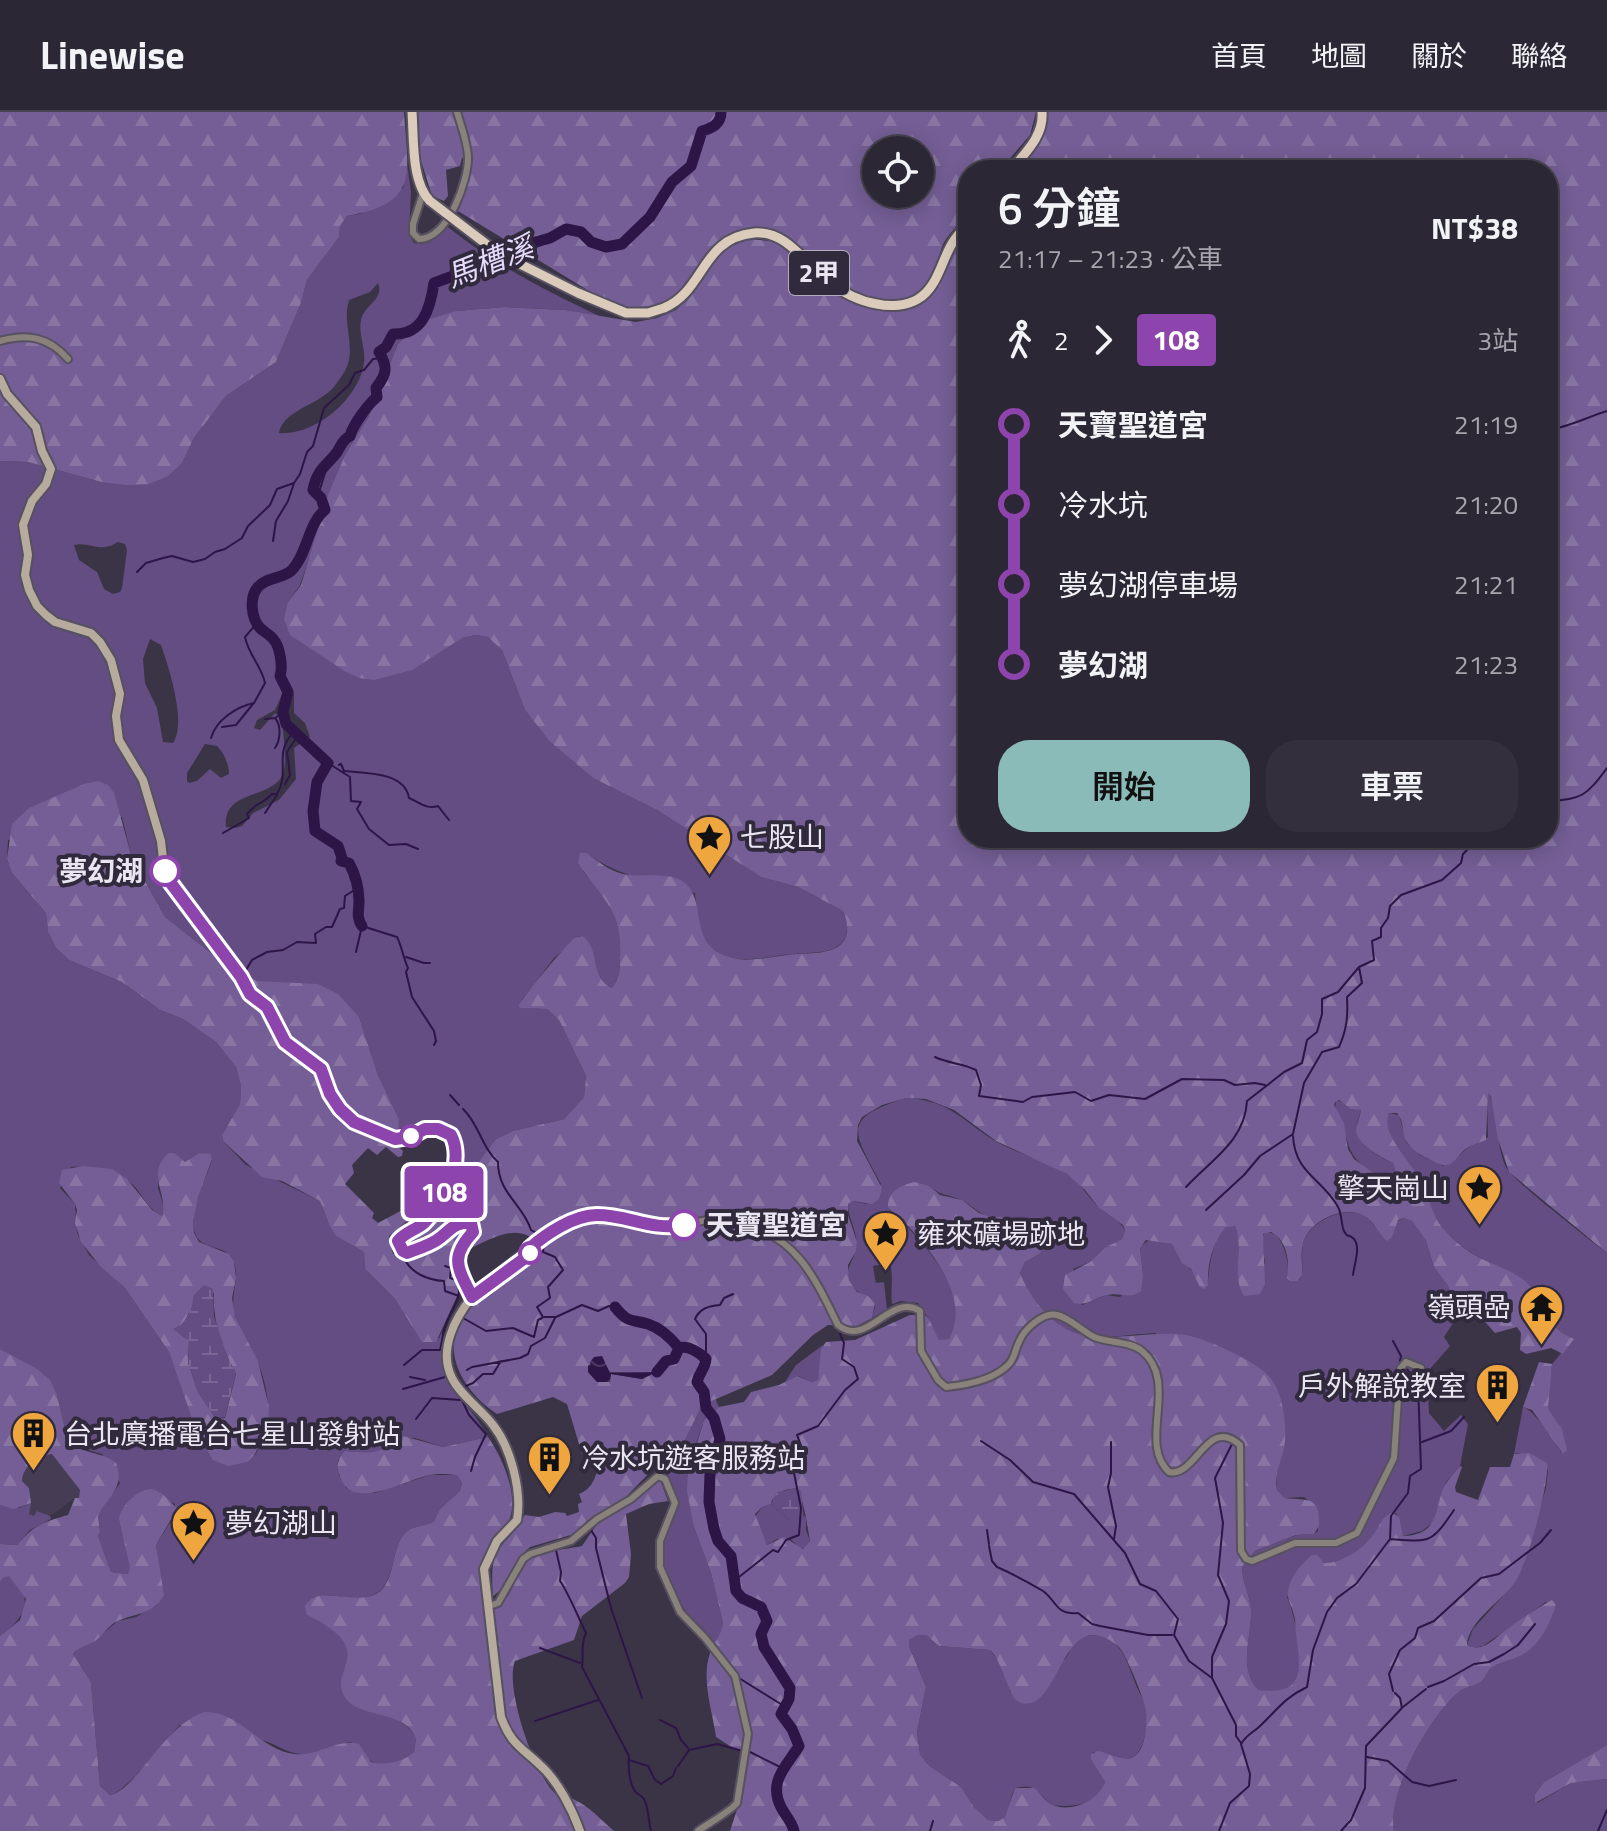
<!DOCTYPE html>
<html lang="zh-TW">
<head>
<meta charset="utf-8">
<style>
  body { margin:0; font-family:"Titillium Web","Noto Sans TC",sans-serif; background:#342f3c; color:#f1f3f6; height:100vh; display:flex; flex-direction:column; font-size:30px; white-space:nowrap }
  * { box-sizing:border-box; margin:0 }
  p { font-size:26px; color:#a6a5ac }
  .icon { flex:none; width:44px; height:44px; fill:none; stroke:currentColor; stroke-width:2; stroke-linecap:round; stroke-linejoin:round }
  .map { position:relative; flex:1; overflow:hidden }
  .details { position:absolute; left:958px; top:48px; width:600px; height:688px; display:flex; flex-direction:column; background:#2c2734; border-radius:32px; box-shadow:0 4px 20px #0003,0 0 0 2px #48444f }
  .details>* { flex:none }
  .badge { padding:0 16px; border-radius:6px; font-size:28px; line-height:52px }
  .tools { position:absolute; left:862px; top:24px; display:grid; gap:16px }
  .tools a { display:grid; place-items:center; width:72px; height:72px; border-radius:50%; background:#2c2734; box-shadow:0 4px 20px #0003,0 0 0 2px #48444f; font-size:40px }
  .map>.badge { position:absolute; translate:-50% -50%; box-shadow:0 0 0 4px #fff }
  .legs { display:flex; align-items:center; gap:12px; height:88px; padding:0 40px; font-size:26px }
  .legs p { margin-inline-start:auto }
  .head { display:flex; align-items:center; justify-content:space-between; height:136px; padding:0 40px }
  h1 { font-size:44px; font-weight:600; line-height:60px }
  .action { display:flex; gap:16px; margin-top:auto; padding:16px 40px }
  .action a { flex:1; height:92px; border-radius:32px; background:#8bbbb9; color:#111; font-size:32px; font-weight:600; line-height:92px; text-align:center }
  .action a+a { background:#342f3c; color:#f1f3f6 }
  ul { padding:0 40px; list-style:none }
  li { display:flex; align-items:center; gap:28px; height:80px; font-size:30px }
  li i { display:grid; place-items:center; width:12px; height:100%; margin:0 10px; background:currentColor }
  li i::after { content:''; width:20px; height:20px; margin:-10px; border:6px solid; border-radius:50%; background:#2c2734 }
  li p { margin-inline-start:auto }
  li:first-child i { background:linear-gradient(#0000 50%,currentColor 0) }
  li:last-child i { background:linear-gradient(currentColor 50%,#0000 0) }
  header { display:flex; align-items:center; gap:48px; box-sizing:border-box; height:112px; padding:0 40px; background:#2c2734; border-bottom:2px solid #48444f }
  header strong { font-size:38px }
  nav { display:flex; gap:44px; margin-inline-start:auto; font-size:28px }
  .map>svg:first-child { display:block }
</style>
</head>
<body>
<header>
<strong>Linewise</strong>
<nav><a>首頁</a><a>地圖</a><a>關於</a><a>聯絡</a></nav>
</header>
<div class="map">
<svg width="1607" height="1719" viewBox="0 0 1607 1719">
  <defs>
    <pattern id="forest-firs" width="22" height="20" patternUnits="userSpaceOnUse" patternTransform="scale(2)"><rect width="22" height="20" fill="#745e95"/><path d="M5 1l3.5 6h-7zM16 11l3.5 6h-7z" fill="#8875a4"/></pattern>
    <pattern id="wetland-marsh" width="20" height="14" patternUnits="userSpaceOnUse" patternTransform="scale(2)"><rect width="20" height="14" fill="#634d82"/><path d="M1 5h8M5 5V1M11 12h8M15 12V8" fill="none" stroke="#796694"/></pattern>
    <pattern id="water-waves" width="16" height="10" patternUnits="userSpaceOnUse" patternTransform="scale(2)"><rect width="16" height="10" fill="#2d1647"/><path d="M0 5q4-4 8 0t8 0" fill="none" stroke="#4b3862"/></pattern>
  </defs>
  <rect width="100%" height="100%" fill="#3b3446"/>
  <path fill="#463d55" d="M52 1342 80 1378 79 1386H75L50 1404 38 1399 34 1405 28 1402 31 1391 29 1376 22 1368 23 1361 26 1356 42 1344Z"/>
  <path fill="#634d82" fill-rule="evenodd" d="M407 52 411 79 409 123 414 131C433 136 434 119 448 115 496 154 551 181 606 207L565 198 505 195 456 199 398 232 369 304 346 341 300 473 288 490 290 522 359 566 462 526 475 523 488 525 497 531 502 538 525 598 549 629 593 666 657 698 761 765 798 775 843 799C846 806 848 810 847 817 845 844 812 840 792 842 766 844 731 856 710 834 697 820 697 799 695 781 658 770 617 765 587 741L583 759C608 789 622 805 620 846 620 857 619 867 612 876 589 866 601 835 581 824L574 826 568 835 554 846 522 888 525 896 547 897 559 908 586 964 584 985 564 1007 513 1019 496 1027 467 1065 453 1078C461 1052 470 1008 428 1010 418 1010 406 1015 397 1018L399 1007 378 963 359 905 272 871 257 869 211 841 165 805 132 746 122 705 8 728 7 747 12 761 46 801 48 820 56 836 69 848 122 870 160 898 183 907 216 930 236 955 241 974 240 992 222 1023 223 1029 246 1053 320 1089 330 1115 336 1124 364 1140 365 1157 395 1187 422 1229 439 1226 442 1220C439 1282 464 1279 488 1325L443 1335 415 1326H398L382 1339 366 1342 350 1339 338 1348 339 1363 346 1376 375 1381 430 1363H457L462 1371 460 1379 440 1397 434 1409C424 1416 414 1412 405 1421 390 1438 396 1471 375 1482 351 1494 329 1474 308 1489L307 1503C324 1511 347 1520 348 1542 349 1550 344 1560 342 1568L352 1592C372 1599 408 1605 416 1627L414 1640C405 1648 380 1659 370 1648 360 1640 367 1639 351 1630 336 1632 324 1642 309 1642 285 1643 281 1633 261 1628 235 1622 207 1618 180 1613 164 1629 127 1680 110 1683L100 1674 91 1570 73 1542 78 1536 95 1528 118 1509 136 1505 157 1493 161 1468 156 1433 171 1409 175 1392C169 1389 164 1384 159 1380 142 1369 128 1397 119 1408L131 1455 128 1462 111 1460 98 1424 100 1419 98 1403 120 1371 102 1342 71 1333 68 1329 57 1283 15 1246 0 1237V349L28 350 101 370 182 351 194 326 226 284 276 250 301 191 307 168 339 125 340 114 347 104 360 102 403 76ZM378 171C385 187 364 193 361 208 358 222 366 237 364 251 359 287 315 324 279 321 282 301 313 293 326 282 333 278 338 269 343 262 359 238 341 214 349 188L370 180ZM118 430 125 432 127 438 122 476 120 480 113 482 104 477 97 460 79 448 74 433C90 429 99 442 118 430ZM150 527 161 533C169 556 187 611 173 631L163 630 157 596 145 571 143 547ZM289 576 294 582V601L305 611 310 625 294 636 296 667 279 688 253 701 242 714 235 716 226 715C222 678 270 687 282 664 288 654 283 621 282 608L275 601 260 618 254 616 257 608 275 598 284 578ZM205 632 217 634C224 641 229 652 229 662L221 666 210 657 197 669 189 671 187 669V661ZM199 1041 211 1043 212 1047C206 1069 189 1095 194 1118 199 1141 227 1130 234 1150 240 1168 229 1185 235 1205 240 1220 251 1234 257 1248 270 1280 274 1313 255 1343L193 1307 169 1240 125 1176 89 1143 77 1121 75 1092 60 1076 71 1055C93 1054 120 1058 136 1076 144 1087 150 1098 162 1104L164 1095 158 1076 161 1051 185 1050Z
    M1489 981C1500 1004 1495 1032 1506 1055 1513 1069 1590 1128 1607 1141V1633L1544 1670 1535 1682 1537 1691 1571 1671 1607 1667V1719H1394C1387 1680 1430 1603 1460 1579 1466 1574 1476 1574 1482 1569 1487 1564 1487 1558 1493 1555 1502 1549 1513 1548 1522 1543 1538 1534 1551 1511 1556 1493L1546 1490 1483 1534 1473 1536 1467 1533 1473 1517 1502 1485 1523 1454 1546 1376 1548 1358 1518 1341 1514 1342 1523 1295C1533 1297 1555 1329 1561 1340L1565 1341 1558 1311 1548 1296 1547 1288 1552 1252 1573 1227C1541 1211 1547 1192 1527 1172 1511 1156 1486 1151 1467 1138 1450 1126 1435 1110 1428 1091 1426 1084 1426 1079 1423 1073 1410 1052 1391 1032 1386 1008L1389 1001 1399 1003 1407 1031 1420 1043 1443 1054C1453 1049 1458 1045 1465 1038 1472 1031 1481 1032 1488 1025L1487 983Z
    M906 986C952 988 963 1011 999 1031 1021 1043 1047 1049 1067 1062 1082 1071 1089 1088 1102 1098 1110 1105 1120 1108 1125 1118L1122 1127 1104 1136 1090 1150 1073 1157 1082 1193 1106 1183 1120 1185 1143 1162 1140 1135 1150 1127 1172 1132C1182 1150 1194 1161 1207 1176 1210 1155 1210 1129 1228 1113L1235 1114 1238 1123 1239 1173 1265 1151 1261 1125 1266 1120 1275 1122C1288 1136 1287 1152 1290 1169L1300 1167 1302 1164C1303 1154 1301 1142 1303 1132 1308 1110 1345 1092 1365 1104 1370 1108 1374 1113 1378 1118L1404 1106 1412 1109 1426 1129 1434 1155 1448 1174 1457 1205 1444 1225 1450 1234 1422 1266 1428 1279 1429 1301 1444 1319 1461 1303 1468 1312 1460 1354 1446 1370 1436 1408 1422 1419 1403 1424 1397 1402 1392 1400C1381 1405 1380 1415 1373 1424 1362 1437 1341 1452 1324 1451L1287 1485C1295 1503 1309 1561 1290 1576 1282 1582 1269 1580 1259 1578 1237 1557 1252 1525 1251 1498 1250 1483 1242 1470 1242 1455L1255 1439 1297 1423 1314 1422 1318 1419 1317 1396 1304 1385 1285 1386 1277 1378V1360L1285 1331 1155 1221C1133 1222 1107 1227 1086 1224 1054 1219 1031 1187 1020 1161L1025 1150 1041 1141 1045 1127C1032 1100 1012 1111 990 1105 979 1102 973 1094 963 1089 950 1082 942 1085 929 1074L889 1098C915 1120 963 1172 957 1209 956 1216 952 1221 949 1227L939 1229 929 1207 918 1191 901 1189 892 1192C890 1178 894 1166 890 1151L873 1154 876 1171 884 1170 887 1197 872 1206 875 1194C867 1183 857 1182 852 1173 842 1158 854 1150 856 1136 859 1121 848 1108 848 1092L853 1089 867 1092 881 1072C854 1020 839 1007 906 986Z
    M1336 988 1361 998C1360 1003 1358 1007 1357 1012 1356 1032 1378 1045 1393 1051L1396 1061 1393 1067C1383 1068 1377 1064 1369 1058 1340 1039 1352 1022 1335 996Z
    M823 1233 818 1268 812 1270 798 1264 785 1270 796 1253Z
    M715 1286 719 1295 704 1308 693 1341 694 1415 711 1461 723 1511 722 1519 715 1533 692 1509 670 1474 663 1458V1427L677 1394 662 1356 678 1343 702 1293Z
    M31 1391 29 1402 34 1404 37 1399 50 1404 51 1407 30 1418 17 1433 0 1432V1393L19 1396Z
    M771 1392 791 1409 804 1408V1403L806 1406V1418L810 1429 806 1436H800L790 1427H777L767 1433 755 1405 762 1395Z
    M9 1463C37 1486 24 1507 0 1524V1471L3 1466Z
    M918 1523H926L939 1534 990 1538 1004 1557 1010 1580C1022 1573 1056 1557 1064 1548 1072 1540 1070 1529 1083 1525 1119 1515 1127 1550 1136 1573 1139 1581 1145 1589 1146 1596 1149 1609 1145 1643 1130 1646 1120 1649 1105 1641 1094 1640L1091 1642V1648L1105 1670C1098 1692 1074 1696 1053 1693 1036 1683 1040 1671 1015 1676 1010 1685 1010 1695 1005 1705L998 1709 988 1708 974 1695 961 1675 928 1653 920 1642 917 1620 926 1575 909 1534V1528Z"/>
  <path fill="url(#forest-firs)" fill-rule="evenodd" d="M0 0H404C408 62 420 91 347 104L340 114 339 125 307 168 301 191 276 250 226 284 194 326 182 351 168 364 149 372 127 373 101 370 28 350 0 349Z
    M415 0H1036L1030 23 1000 58H968C968 69 971 84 968 95 965 109 947 121 942 135 933 161 921 195 887 190 871 187 856 182 842 172 813 152 787 108 746 117 706 126 703 151 681 177 663 198 631 199 607 190L458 99 470 56 465 45 462 46 460 54 446 58 448 84 444 89 432 84 418 39ZM876 38H920V82H876Z
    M1047 0H1607V1141L1509 1060 1498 1027 1491 984 1488 981 1486 1028C1479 1031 1469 1033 1463 1039 1449 1055 1448 1058 1427 1046 1420 1043 1411 1037 1407 1030 1401 1021 1405 1010 1397 1001H1389C1379 1022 1417 1056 1425 1076 1430 1089 1432 1103 1442 1115 1448 1122 1456 1130 1464 1136 1483 1151 1511 1155 1528 1172 1548 1193 1541 1212 1574 1227L1563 1242 1551 1236 1526 1242 1520 1238 1521 1221 1517 1215 1495 1221 1479 1203 1463 1202 1457 1205 1448 1174 1434 1155 1426 1129 1412 1109 1404 1106 1398 1108 1392 1125 1387 1129C1379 1122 1375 1111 1366 1105 1346 1091 1308 1109 1303 1132 1300 1142 1303 1154 1302 1164L1297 1169H1290L1287 1166C1290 1149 1287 1128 1271 1120L1263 1122 1265 1172 1260 1182 1244 1184C1231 1164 1244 1136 1235 1114L1226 1115C1212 1131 1207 1153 1208 1174L1204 1177 1200 1175 1191 1157 1182 1151 1172 1132 1146 1128 1140 1136 1143 1162 1141 1179C1128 1188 1120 1180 1107 1183 1094 1186 1088 1194 1074 1191L1063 1177 1065 1163 1090 1150 1104 1136 1122 1127 1125 1118 1123 1113 1099 1096 1085 1078 1067 1062 996 1029 954 998 926 987 906 986 882 993 862 1005 858 1013 857 1029 882 1076 879 1087 872 1092 853 1089 848 1092V1103L857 1130 856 1139 848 1153 849 1168 857 1180 868 1184 875 1191 872 1206 857 1214 828 1213 813 1223 772 1263 702 1293 678 1343 662 1356 652 1358 623 1388 588 1408 574 1422 530 1435 520 1444 503 1476 493 1484C489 1430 501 1442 525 1403L539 1405 555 1400 565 1401 567 1404 579 1400 578 1392 582 1390 579 1382C591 1377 594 1369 598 1357L617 1351 602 1340 582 1342 567 1292 553 1285 497 1302C461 1279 434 1230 472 1194 490 1176 514 1160 536 1145L538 1133C521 1108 491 1127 469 1137L478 1110 476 1107 462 1105 424 1130 407 1135H404L407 1125 438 1107 453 1078 467 1065 496 1027 513 1019 564 1007 584 985 586 964 559 908 547 897 520 896 519 893C535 869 555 847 574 826L582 824C601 835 589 866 612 876 619 867 620 858 620 846 622 796 603 789 578 751L580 741H587C597 749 610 759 623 762 641 766 661 760 678 767 714 782 679 838 739 847 755 849 771 845 787 843 804 840 826 844 840 833 850 825 848 809 843 799L798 775 761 765 657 698 593 666 549 629 525 598 502 538 488 525 475 523 462 526 412 558 374 568 359 566 346 560 290 523 284 507 288 490 301 473 328 383 346 341 369 304 398 232 427 208 456 199 505 195 565 198 636 210 657 206 676 198 687 187 706 157 721 140 737 130 751 127 778 130 859 191 883 198 902 197 921 189 968 116V726H1548V58H1015C1029 40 1047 24 1047 0ZM1339 988 1351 997 1361 998C1360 1005 1357 1011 1356 1018 1356 1032 1382 1046 1393 1051L1396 1061 1393 1067 1378 1064 1354 1047 1348 1037 1344 1011 1334 993 1335 990ZM592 1251 607 1256 610 1260 653 1261 642 1267 611 1262 609 1270H597L588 1260V1254Z
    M98 669 108 673 114 681 132 746 165 805 211 841 257 869 318 872 338 882 359 905 378 963 399 1007 397 1033 403 1039 402 1044 398 1045 386 1035 377 1043 368 1036 352 1053 354 1061 345 1072 374 1101 372 1106 378 1111 423 1087V1096L389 1124 393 1142C408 1142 425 1139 438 1131 449 1124 453 1116 466 1116L452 1142 457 1163 458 1182 436 1230H422L395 1187 365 1157 364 1140 336 1124 330 1115 320 1089 282 1069 262 1065 223 1029 222 1023 240 992 241 974 236 955 216 930 183 907 160 898 122 870 69 848 56 836 48 820 46 801 12 761 7 747 12 712 29 696 84 672Z
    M169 1041H174L185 1050 199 1041 211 1042 212 1047 198 1085 193 1109 194 1121 199 1130 229 1142 234 1149 236 1166 232 1186 235 1205 258 1249 269 1295 268 1315 255 1342 247 1350 228 1354 213 1348 197 1321 169 1240 125 1176 100 1154 81 1130 75 1111 77 1098 75 1092 59 1071 62 1058 83 1054 112 1057 127 1067 152 1098 162 1104C169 1085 145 1060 169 1041ZM214 1181C212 1208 223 1238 236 1262L225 1306 216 1307 198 1280 188 1251 189 1229 174 1217 183 1212 194 1192Z
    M915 1070 929 1074 940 1083 962 1088 979 1101 990 1105 1021 1106 1041 1118 1045 1127 1041 1141 1025 1150 1020 1161C1031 1187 1053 1217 1083 1223 1108 1229 1148 1220 1176 1222 1197 1223 1220 1234 1239 1244 1254 1252 1268 1259 1276 1275 1284 1291 1286 1313 1285 1330 1283 1347 1274 1360 1277 1378L1285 1386C1309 1389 1320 1383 1319 1414L1314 1422 1296 1423 1255 1439 1242 1455C1242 1470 1250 1483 1251 1498 1252 1525 1237 1557 1259 1578 1305 1584 1301 1557 1296 1522 1295 1516 1296 1509 1294 1503 1292 1495 1287 1488 1288 1479 1290 1465 1301 1452 1312 1443H1317L1324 1451C1341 1452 1366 1435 1375 1420 1381 1411 1382 1405 1392 1400L1399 1405 1403 1424C1440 1423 1434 1397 1444 1375 1448 1367 1455 1360 1460 1354L1462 1355 1455 1375 1456 1380 1478 1388 1490 1355H1510L1514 1342 1529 1341 1547 1351C1550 1370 1527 1454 1515 1470 1502 1489 1468 1509 1467 1533 1484 1542 1495 1525 1507 1517 1519 1508 1540 1494 1552 1488L1556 1493C1551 1511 1539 1534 1522 1543 1513 1548 1502 1549 1493 1555 1487 1558 1487 1564 1482 1569 1476 1574 1467 1574 1460 1579 1430 1603 1387 1680 1394 1719H730L743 1679 749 1642 733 1636 716 1625C712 1597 701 1568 710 1541 714 1530 722 1523 723 1511L711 1461 694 1415 687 1379 688 1361 704 1308 719 1295 744 1290 751 1280 779 1273 797 1264 812 1270 818 1268 821 1237 826 1230 855 1228 910 1203H925L929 1207 939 1228 949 1227C971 1188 933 1140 906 1112 900 1106 893 1102 888 1095 888 1079 901 1073 915 1070ZM797 1376C805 1393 807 1412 810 1429L803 1437 784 1425 767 1433 755 1402 762 1395 771 1392 772 1388 784 1378ZM918 1523H926L939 1534 990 1538C1004 1551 1008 1586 1019 1590 1061 1606 1060 1487 1118 1534 1125 1539 1146 1591 1146 1600 1147 1612 1146 1639 1133 1645 1123 1650 1108 1641 1098 1639L1091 1642V1648L1105 1670C1099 1689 1067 1704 1048 1690 1042 1686 1040 1680 1034 1676H1015L1005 1705 998 1709 988 1708 974 1695 961 1675 928 1653 920 1642 917 1620 926 1575 909 1534V1528Z
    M0 1237 37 1257 50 1268 57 1283 68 1329C80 1342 102 1339 116 1351 125 1375 109 1384 98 1404L100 1419 98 1424 111 1460 128 1462 130 1455 119 1408C119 1396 137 1377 151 1377 159 1377 172 1390 177 1397L156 1433 164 1483C153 1504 132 1501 114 1511 107 1516 102 1524 95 1529 87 1534 79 1534 73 1542L91 1570 100 1674 110 1683C137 1678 164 1612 205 1600 241 1600 260 1638 294 1642 320 1645 336 1626 359 1632L371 1650C386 1654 402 1650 414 1640L416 1627C406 1598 364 1607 347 1588 323 1559 384 1540 307 1503L305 1494C317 1471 352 1494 376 1482 396 1471 390 1438 405 1421 414 1412 424 1416 434 1409L440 1397 460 1379 462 1371 457 1363C446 1362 436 1361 426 1364 403 1369 348 1402 339 1361 336 1352 339 1346 345 1339 382 1342 373 1342 403 1324L443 1335 488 1325C502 1345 522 1388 507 1412 498 1427 486 1435 482 1454 479 1467 484 1484 485 1497 516 1492 509 1469 526 1451 540 1437 565 1438 582 1434L597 1412 633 1388 652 1371 660 1368 668 1389 649 1392 626 1402 631 1442 629 1465 625 1471 582 1504 574 1528 515 1549C504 1575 535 1666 557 1683 562 1686 570 1685 575 1688 589 1694 602 1709 614 1719H0V1524L20 1508 26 1487 9 1464 3 1466 0 1471V1432L17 1433C34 1413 43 1410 68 1403L75 1386H79L80 1378 52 1342C38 1345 23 1353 22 1369L29 1376 31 1391 14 1397 0 1393Z
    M1539 1250 1552 1252 1548 1296 1562 1317 1567 1338 1563 1342 1532 1298 1523 1295Z
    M1607 1633V1667L1571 1671 1535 1691V1682L1544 1670Z"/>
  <path fill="url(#wetland-marsh)" d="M204 1173 213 1177 214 1204 227 1244 236 1261 225 1305 216 1307 198 1280 188 1251 189 1229 173 1217C185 1214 194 1195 193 1184Z
    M797 1376 801 1379 804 1408 800 1411 791 1409 771 1392 777 1380Z"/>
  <path fill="url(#water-waves)" d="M602 1244 610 1261 657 1260 642 1267 611 1262 610 1270H597L588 1260V1254L591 1253 590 1250 594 1245Z"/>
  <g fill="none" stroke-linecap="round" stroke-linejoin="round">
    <path stroke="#2d1647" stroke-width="2" d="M1548 318C1566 316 1588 305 1607 299
      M321 386 320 377 325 361 322 355
      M273 429 276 409 288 389 294 371
      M137 460 146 451 163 446 172 444 193 450 205 447 215 440 225 437 242 426 248 414 270 393 277 377 294 371 300 362 307 340 313 334 324 296 349 273 355 261 364 258 373 247 383 246
      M265 607 275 606
      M222 615 236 613 253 592
      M211 626C216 608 236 595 254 591L265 571C261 553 249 544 245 525L257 511
      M275 636C280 629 282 614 275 606L283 601
      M328 651 350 665 351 689 361 690 357 697 369 717 389 733 406 732 418 737
      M339 653 341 652 344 659C366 661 405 660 409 686 419 690 427 698 438 694L449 708
      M285 672 290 663 287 640 299 622
      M1548 689C1583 687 1586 684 1607 656
      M265 701 277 683
      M223 721 249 706 247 702C254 692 264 691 272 682H277C291 659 272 640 295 619
      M356 840 362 814 397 825C402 835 403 845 408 856L406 860 412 885 434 919 436 929 434 933
      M406 845 424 851H430
      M241 860 246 858 252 848 267 840 283 838 297 830 316 831 315 822 326 815H332L340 797 344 796 345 784 356 777
      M935 945C950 952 962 951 976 958L981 973 979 984 1023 990 1032 985 1075 980 1091 989 1109 983 1145 987 1182 967 1224 968 1235 973 1255 971 1265 973
      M450 983 459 993
      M463 997C479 1012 482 1036 498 1050 498 1082 523 1092 531 1118L540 1123
      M1293 1024C1295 1062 1322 1066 1338 1095 1342 1102 1341 1112 1344 1119 1349 1128 1347 1120 1354 1127 1361 1135 1354 1153 1353 1163
      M1186 1075C1211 1048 1245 1029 1247 989L1284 960 1302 951 1307 928 1317 920 1322 902V887L1338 880 1359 855 1374 848 1372 829 1381 825V816L1388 806 1390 794 1401 783 1442 768 1461 751 1463 742 1470 735 1473 726
      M1206 1098 1244 1063 1260 1044 1293 1022 1304 971 1322 940 1339 935C1347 917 1348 904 1347 885L1362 871 1359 855
      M544 1130 543 1140 555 1145 563 1158 548 1175 550 1186 537 1195 543 1205H556L582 1193 598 1199 609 1194 615 1195
      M404 1146C411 1161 427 1168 444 1169L445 1179 459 1184
      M463 1206 486 1219 513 1216 534 1225 538 1208 542 1206
      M1393 1229 1401 1244 1400 1249
      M706 1247V1222L695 1207C700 1196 709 1194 720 1193L724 1186 733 1182
      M404 1253 422 1238H440C442 1230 443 1220 446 1212 452 1196 462 1187 459 1169L450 1166 451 1156 445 1154
      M467 1258 472 1255 520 1246 528 1242 531 1234 545 1226 555 1206
      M410 1265 425 1268
      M466 1274 473 1271 483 1262H493L501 1249
      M403 1277 445 1265
      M461 1286 469 1303 486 1322 475 1345 471 1359
      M416 1307 432 1286 460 1288
      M981 1329 1010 1348 1033 1370 1074 1382 1125 1441 1140 1472 1156 1479 1178 1507 1174 1523 1189 1549 1212 1566 1236 1613V1624L1241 1631
      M1111 1330V1361L1108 1375 1116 1414 1114 1427
      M1422 1330 1451 1319 1464 1305
      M591 1418 596 1426V1436L611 1496 642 1586
      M987 1418 989 1432
      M1390 1427C1430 1430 1431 1432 1454 1398
      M989 1434 992 1449 997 1455C1013 1462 1028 1470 1043 1479 1057 1489 1055 1503 1078 1501L1092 1512 1100 1514 1148 1523H1172
      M556 1438 561 1460 560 1469C567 1478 580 1509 586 1521 580 1534 584 1542 582 1555L629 1644C628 1655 629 1668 634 1678 636 1682 642 1683 644 1687 649 1696 648 1708 651 1719
      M734 1469 773 1438 778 1440 786 1428 799 1423 801 1396 793 1356 802 1336 797 1323 818 1314 845 1278 858 1267 854 1255 842 1247 844 1231 840 1222
      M540 1536 580 1551
      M1212 1565V1545L1226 1512 1229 1489 1218 1463 1223 1411 1215 1366 1232 1332
      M739 1566 784 1594
      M1428 1575 1444 1569 1474 1552 1489 1550 1504 1542 1518 1533 1535 1512
      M1393 1579 1389 1562 1400 1538 1415 1526 1418 1516 1434 1509 1481 1466 1499 1462 1540 1431 1551 1418
      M1403 1595 1426 1577
      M660 1608 676 1616 681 1628 688 1636
      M535 1609 598 1588
      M750 1640 782 1656
      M1367 1645 1388 1649 1412 1670 1429 1674 1456 1668
      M629 1648 648 1654 655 1668 661 1672 673 1664 676 1656
      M678 1654 689 1638 717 1632 743 1639
      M930 1719 933 1709
      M1219 1719 1230 1691 1249 1674 1250 1662 1241 1632C1247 1622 1253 1621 1260 1614 1278 1597 1284 1586 1307 1575L1313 1538 1327 1500 1337 1486 1356 1472 1390 1427 1391 1404 1408 1381 1410 1364 1421 1357 1418 1271 1407 1257
      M1341 1719 1351 1708 1365 1676 1366 1634 1402 1596 1400 1586 1395 1581
      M1598 1719 1607 1698"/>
    <path stroke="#2d1647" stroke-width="11" d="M362 814C356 805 359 799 359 789 359 776 355 762 349 751L341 749 342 746 338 734 315 719 313 699 317 670 328 651 286 612 283 600 288 580 280 564C283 555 280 535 274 528 271 523 264 520 260 516 251 506 249 485 258 475 266 465 283 467 292 458 308 441 308 411 325 398L321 386 313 378C316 361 323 356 334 344 341 337 340 329 350 324 353 313 368 292 377 285L376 276C387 262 388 255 379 240L386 235 393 222C423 223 430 197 434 171L453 164 456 158 512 145 536 130 550 126 566 117 581 120 591 130 606 135 622 132 650 105 672 70 691 54 702 19C712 16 721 12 721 0
      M615 1195C628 1211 630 1207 648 1212 660 1216 671 1226 679 1236
      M657 1260 666 1249 674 1247 679 1236C688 1233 700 1241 706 1247 705 1257 699 1261 697 1270L704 1280 706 1296 714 1306 720 1327 710 1362 709 1390 714 1417 718 1429 731 1444 736 1479 742 1486 761 1495 767 1509 761 1522 764 1535 790 1576 789 1587 781 1602 792 1617 799 1634C786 1655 767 1670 782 1697 786 1704 792 1710 794 1719"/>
    <defs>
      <path id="street" d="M423 81 413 112V121L419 127C448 127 469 68 468 44 467 29 461 14 457 0
        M0 229C27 221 49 225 68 247
        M514 1152 530 1141V1136
        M475 1184 487 1180 521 1150
        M472 1185C499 1160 561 1102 598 1103 620 1103 642 1116 664 1116 682 1116 700 1107 718 1107 728 1107 738 1110 748 1113 799 1128 816 1169 838 1213 867 1237 890 1180 920 1199L921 1239 938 1268 946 1275C967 1273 994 1268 1009 1252 1015 1246 1015 1237 1019 1230 1024 1217 1043 1200 1057 1203 1070 1206 1082 1219 1094 1225 1108 1231 1130 1229 1142 1239 1180 1270 1137 1331 1169 1360 1196 1366 1207 1303 1240 1333L1241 1439 1246 1447 1252 1449 1295 1431H1336L1357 1421 1394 1346 1400 1257 1406 1250 1421 1256
        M489 1494 498 1491 523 1447 530 1442 571 1429 597 1407 631 1387 658 1364 665 1367 675 1391 660 1429V1455L680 1500 705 1526 735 1564 748 1622 737 1691C731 1699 709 1711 698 1719"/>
      <path id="secondary" d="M0 267 7 282 36 315 42 339 51 357 46 372 32 389 23 413 28 443 25 463 29 478 37 494 46 503 55 510 91 521 100 530 111 548 120 582 116 604 119 628 143 668 161 729 164 756 170 770 241 865 250 882 267 895 285 930 321 957 330 982 340 997 354 1010 395 1027 410 1025 425 1017H438L451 1023 456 1042V1059L427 1108 402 1124 398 1132 407 1141 433 1130 450 1116 465 1110 473 1114C472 1122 469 1123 464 1130 449 1147 464 1168 472 1185 455 1206 438 1238 452 1266 460 1283 481 1297 493 1313 511 1336 522 1379 517 1408L497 1429 484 1457 501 1605C511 1632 521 1635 540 1653 558 1669 572 1697 580 1719"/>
      <path id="primary" d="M412 0C414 26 411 70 430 89
        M1011 58C1025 41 1044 24 1042 0
        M664 196C705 179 701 126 754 121 787 118 805 152 828 169 843 181 858 189 877 192 890 195 907 194 918 187 938 175 941 149 953 130 957 124 963 117 968 111"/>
    </defs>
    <use href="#street" stroke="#575061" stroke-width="10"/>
    <use href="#secondary" stroke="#575061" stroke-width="12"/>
    <use href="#primary" stroke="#575061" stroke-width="13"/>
    <use href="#street" stroke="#89827a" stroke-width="6"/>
    <use href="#secondary" stroke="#b7ab9e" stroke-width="8"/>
    <use href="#primary" stroke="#dacbbb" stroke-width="9"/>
    <defs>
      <path id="primary-bridge" d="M430 89 498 141 578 181 626 201H648L664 196"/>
    </defs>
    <use href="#primary-bridge" stroke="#575061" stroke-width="13" stroke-linecap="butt"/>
    <use href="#primary-bridge" stroke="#dacbbb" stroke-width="9"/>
  </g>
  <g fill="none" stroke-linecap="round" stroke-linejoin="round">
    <defs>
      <path id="line-1" d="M165 759 170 770 241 865 250 882 267 895 285 930 321 957 330 982 340 997 354 1010 395 1027 410 1025 425 1017H438L451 1023C465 1050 444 1091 424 1111 416 1118 405 1120 398 1129L403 1139 407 1141C417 1137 428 1134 437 1128 449 1120 454 1109 471 1111L473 1120C449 1146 458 1156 472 1185L525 1146 530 1141V1136C546 1122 574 1103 597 1103 629 1103 651 1119 684 1113"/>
    </defs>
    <use href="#line-1" stroke="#fff" stroke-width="18"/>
    <use href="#line-1" stroke="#8e44ad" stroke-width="12"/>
  </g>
  <defs>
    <symbol id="sight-pin" viewBox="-11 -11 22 30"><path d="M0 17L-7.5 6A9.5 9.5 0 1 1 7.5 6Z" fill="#f0a63f" stroke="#312a3c"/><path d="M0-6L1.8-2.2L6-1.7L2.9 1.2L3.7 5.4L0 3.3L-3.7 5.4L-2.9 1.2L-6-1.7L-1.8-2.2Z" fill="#111"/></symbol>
    <symbol id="temple-pin" viewBox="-11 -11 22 30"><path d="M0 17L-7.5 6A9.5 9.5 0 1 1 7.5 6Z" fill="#f0a63f" stroke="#312a3c"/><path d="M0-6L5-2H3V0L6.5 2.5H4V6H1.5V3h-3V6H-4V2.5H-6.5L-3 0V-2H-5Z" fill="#111"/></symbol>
    <symbol id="building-pin" viewBox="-11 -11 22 30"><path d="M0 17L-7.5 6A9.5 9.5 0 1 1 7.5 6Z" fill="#f0a63f" stroke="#312a3c"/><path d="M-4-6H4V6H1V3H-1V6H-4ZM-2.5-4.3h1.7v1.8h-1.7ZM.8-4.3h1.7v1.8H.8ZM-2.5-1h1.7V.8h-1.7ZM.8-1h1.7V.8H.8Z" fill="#111"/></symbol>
  </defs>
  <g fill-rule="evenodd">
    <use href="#sight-pin" x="684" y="700" width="51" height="69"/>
    <use href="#sight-pin" x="1454" y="1050" width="51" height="69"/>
    <use href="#sight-pin" x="860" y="1096" width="51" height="69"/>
    <use href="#temple-pin" x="1516" y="1170" width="51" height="69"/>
    <use href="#building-pin" x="1472" y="1248" width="51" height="69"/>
    <use href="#building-pin" x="8" y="1296" width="51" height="69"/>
    <use href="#building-pin" x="524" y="1320" width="51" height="69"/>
    <use href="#sight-pin" x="168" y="1386" width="51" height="69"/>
  </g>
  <g fill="#fff" stroke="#8e44ad" stroke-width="4">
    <circle cx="165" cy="759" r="14"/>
    <circle cx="411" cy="1024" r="10"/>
    <circle cx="684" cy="1113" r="14"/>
    <circle cx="530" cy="1141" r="10"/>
  </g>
  <g text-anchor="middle" stroke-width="8" stroke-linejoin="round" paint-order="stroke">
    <rect fill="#312a3c" stroke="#b2adbb" stroke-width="2" x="789" y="139" width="60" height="44" rx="6"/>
    <g font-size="26" font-weight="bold" fill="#e9e5f1">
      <text x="819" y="170">2甲</text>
    </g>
    <g font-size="28" fill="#e9e5f1" stroke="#312a3c" text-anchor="start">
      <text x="740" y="735">七股山</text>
      <text x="1449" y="1086" text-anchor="end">擎天崗山</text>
      <text x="917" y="1132">雍來礦場跡地</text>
      <text x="1511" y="1205" text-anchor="end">嶺頭喦</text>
      <text x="1466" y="1284" text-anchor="end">戶外解說教室</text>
      <text x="64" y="1332">台北廣播電台七星山發射站</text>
      <text x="581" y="1356">冷水坑遊客服務站</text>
      <text x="225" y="1421">夢幻湖山</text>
    </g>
    <g font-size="28" font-weight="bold" fill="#e9e5f1" stroke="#312a3c" text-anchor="end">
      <text x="143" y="769">夢幻湖</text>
      <text x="706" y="1123" text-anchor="start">天寶聖道宮</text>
    </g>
    <g font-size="30" font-style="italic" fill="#e7dbfd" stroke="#312a3c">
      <text transform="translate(490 150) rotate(-21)" y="10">馬槽溪</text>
    </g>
  </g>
</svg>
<div class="tools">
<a><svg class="icon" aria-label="locate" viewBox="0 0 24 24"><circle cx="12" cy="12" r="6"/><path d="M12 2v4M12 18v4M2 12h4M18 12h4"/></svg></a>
</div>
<b class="badge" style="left:444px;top:1080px;background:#8e44ad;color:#fff">108</b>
<section class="details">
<div class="head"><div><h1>6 分鐘</h1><p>21:17 – 21:23 · 公車</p></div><b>NT$38</b></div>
<div class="legs"><svg class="icon" aria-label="walk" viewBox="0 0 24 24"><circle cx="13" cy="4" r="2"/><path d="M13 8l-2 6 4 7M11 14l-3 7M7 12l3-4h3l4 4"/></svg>2<svg class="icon" aria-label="forward" viewBox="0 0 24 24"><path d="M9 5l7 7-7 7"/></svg><b class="badge" style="background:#8e44ad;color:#fff">108</b><p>3站</p></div>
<ul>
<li><i style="color:#8e44ad"></i><b>天寶聖道宮</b><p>21:19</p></li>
<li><i style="color:#8e44ad"></i><span>冷水坑</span><p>21:20</p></li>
<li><i style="color:#8e44ad"></i><span>夢幻湖停車場</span><p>21:21</p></li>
<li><i style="color:#8e44ad"></i><b>夢幻湖</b><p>21:23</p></li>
</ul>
<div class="action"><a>開始</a><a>車票</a></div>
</section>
</div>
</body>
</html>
